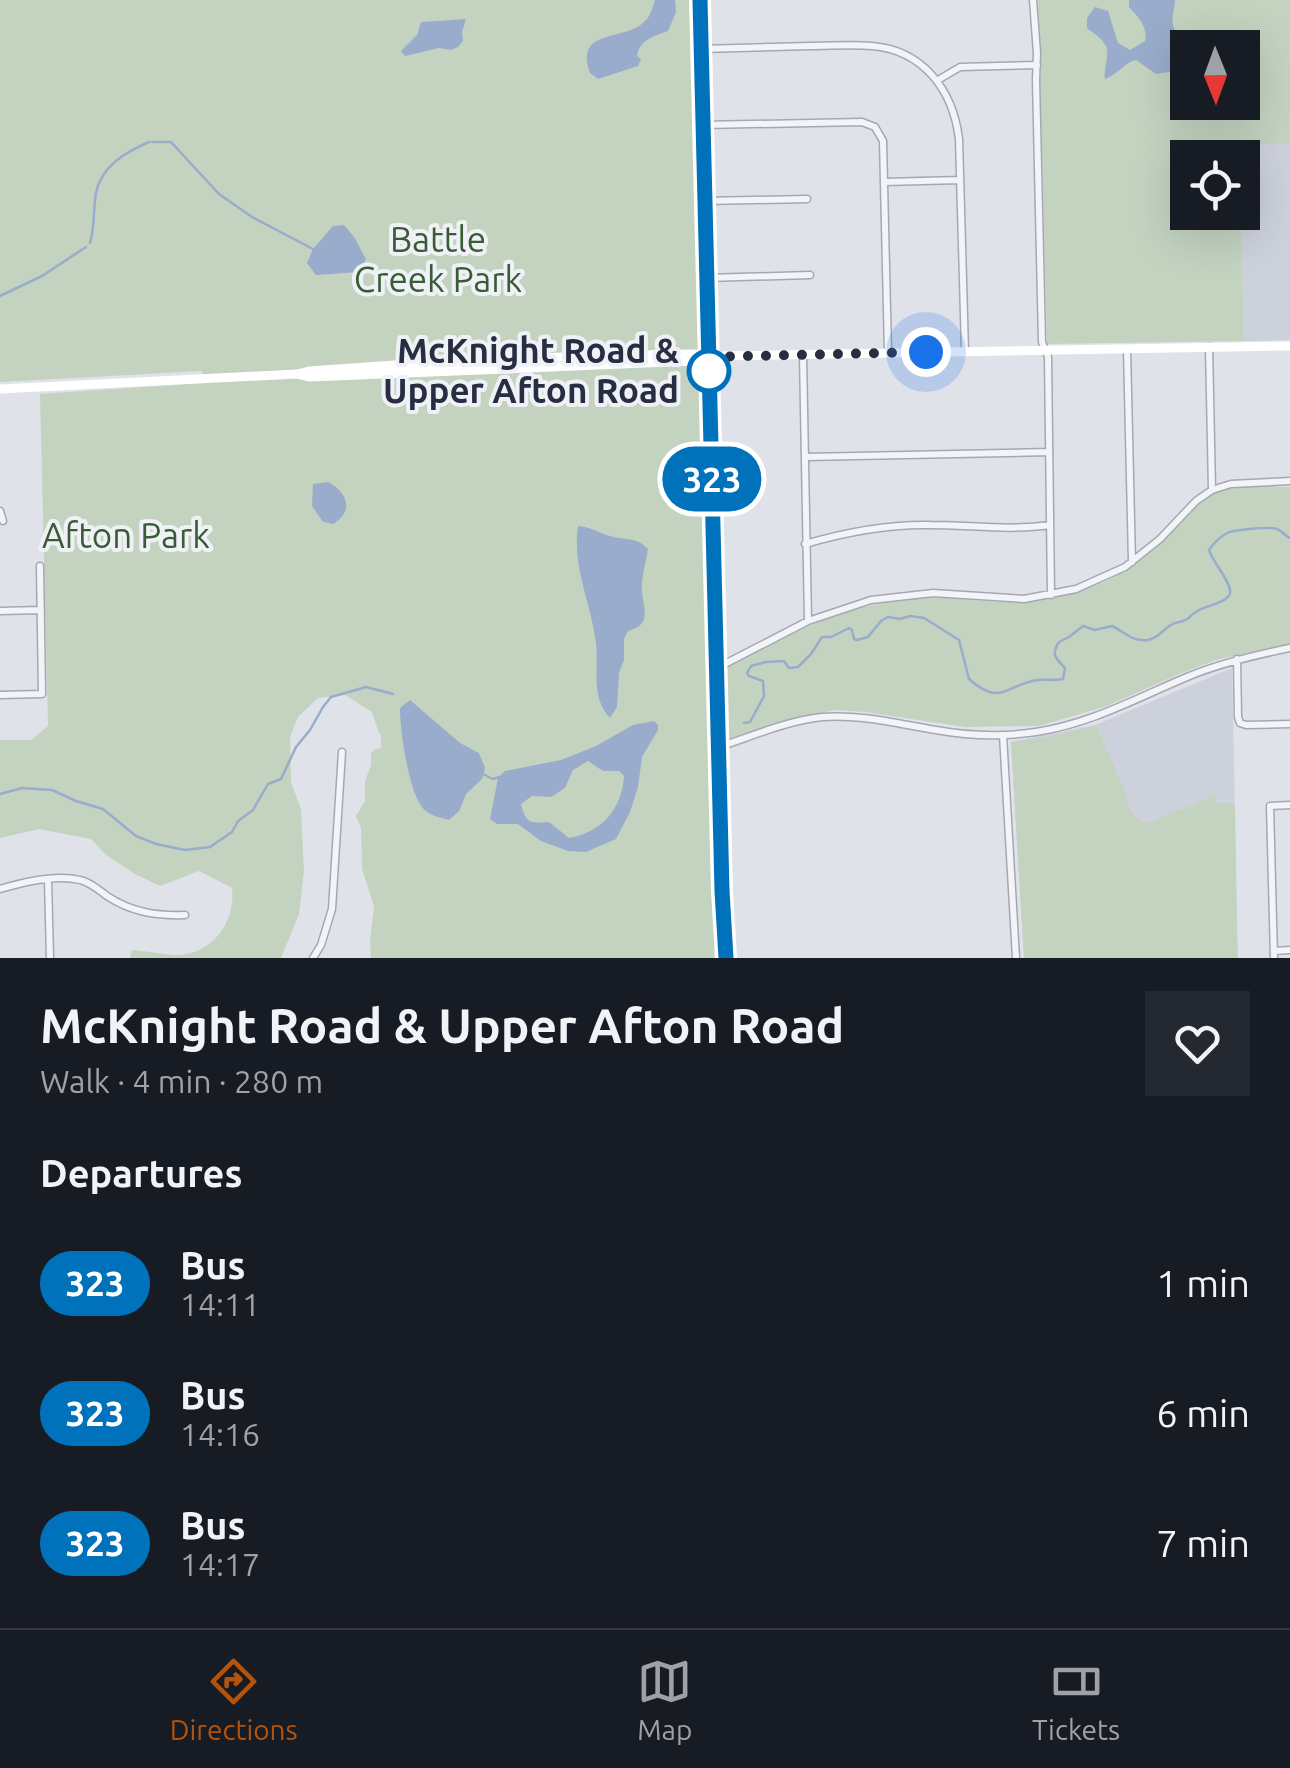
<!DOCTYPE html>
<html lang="en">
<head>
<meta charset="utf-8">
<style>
  body { margin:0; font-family:Ubuntu,sans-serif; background:#242831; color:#f1f3f6; height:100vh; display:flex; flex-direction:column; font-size:38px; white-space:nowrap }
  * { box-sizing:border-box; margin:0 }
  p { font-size:32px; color:#9ea1a6 }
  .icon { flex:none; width:55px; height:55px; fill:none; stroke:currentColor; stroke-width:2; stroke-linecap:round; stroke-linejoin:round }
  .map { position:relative; height:958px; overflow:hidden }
  .sheet { display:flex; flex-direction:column; background:#171b24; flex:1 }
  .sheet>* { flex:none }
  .badge { padding:0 20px; border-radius:32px; font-size:35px; line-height:65px }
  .needle { width:65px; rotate:179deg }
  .fabs { position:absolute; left:1170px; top:30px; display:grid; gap:20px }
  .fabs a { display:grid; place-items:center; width:90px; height:90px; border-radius:0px; background:#171b24; box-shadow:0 10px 40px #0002; font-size:50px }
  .you { position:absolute; width:50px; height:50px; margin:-25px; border:8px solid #fff; border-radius:50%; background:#1a73e8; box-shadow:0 0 0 15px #1a73e833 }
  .map>.badge { position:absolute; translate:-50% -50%; box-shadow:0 0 0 5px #fff }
  h2 { padding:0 40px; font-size:38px; line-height:90px }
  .round { display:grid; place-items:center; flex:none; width:105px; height:105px; border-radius:0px; background:#242831 }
  .headline { display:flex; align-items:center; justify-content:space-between; height:170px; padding:0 40px }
  h1 { font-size:48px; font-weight:600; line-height:75px }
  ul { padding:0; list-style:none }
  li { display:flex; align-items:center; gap:30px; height:130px; padding:0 40px }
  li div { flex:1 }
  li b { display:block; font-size:38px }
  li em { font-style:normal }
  li .badge { min-width:110px; font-weight:700; text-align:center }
  .dock { display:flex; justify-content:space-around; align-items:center; height:140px; border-top:2px solid #363941; background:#171b24; font-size:28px; color:#9ea1a6 }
  .dock a { display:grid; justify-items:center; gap:5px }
  .dock .current { color:#b45309 }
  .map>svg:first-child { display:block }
</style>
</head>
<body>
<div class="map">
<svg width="1290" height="958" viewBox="0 0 1290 958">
  <rect width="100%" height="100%" fill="#dfe2e9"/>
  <path fill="#cdd1db" d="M1290 144V340L1244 341 1241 213 1242 212V158L1239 157V145Z
    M1232 668 1238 958H1024L1011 742 1095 725Z"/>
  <path fill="#c3d3c0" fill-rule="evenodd" d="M0 0H692L712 672 715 958H371L370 941 374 906 362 869 361 828 356 816 365 801V781L371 765V753L375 749 381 748V735L379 733 372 712 345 695 318 698 298 717 290 737 291 782 301 809 304 871 299 914 281 958H130L132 950C145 951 158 953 171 955 210 958 236 924 232 888L199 871 160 886 135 874 106 855 91 839 39 829 0 838V740H31L48 726 40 394 204 383 202 371 0 382Z
    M1038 0H1290V144L1239 145V157L1188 158V212L1241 213 1244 341 1047 344ZM1188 48H1242V102H1188Z
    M1290 487V645L1219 659 1179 674 1107 706 1039 726 965 727 865 712 834 710 765 727 730 740 726 738 723 672 725 668C791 633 840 606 916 598 944 596 972 601 999 602 1033 603 1064 597 1096 585 1124 575 1149 555 1170 534 1185 520 1196 502 1215 493 1236 483 1267 487 1290 487Z
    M1096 726 1127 796 1125 798C1131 809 1134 822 1149 823L1215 795V803H1232L1235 806 1237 958H1024L1011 742 1046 737Z"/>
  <path fill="#99accb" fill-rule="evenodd" d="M655 0H675L676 12 668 31C653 37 640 39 637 56L641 59 638 66 598 79 590 73C574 28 623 42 644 22 651 16 652 8 655 0Z
    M1129 0H1175C1175 7 1171 19 1173 25 1174 31 1179 34 1181 39 1187 52 1182 61 1176 71L1156 74 1136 60C1125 62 1119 74 1105 79 1103 69 1110 55 1106 46 1103 39 1092 32 1087 28V18L1095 7 1108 11 1118 43 1130 50 1145 41C1148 26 1138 17 1129 7Z
    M466 19 462 32 463 41 458 47 451 50 439 48 405 56 401 51 417 35 421 22Z
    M344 225 354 237 366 259 359 272 316 275 307 263 313 249 333 226Z
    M328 482C347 492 355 511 333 524L323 522 312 506 313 484Z
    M578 526C591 527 598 533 610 536 626 541 636 536 648 549 646 562 641 578 642 591 643 609 653 624 628 631L624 639V660L619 673 617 707 610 718C590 697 599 668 596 643 591 603 572 567 578 526Z
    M410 700 460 743 479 753 485 768 482 779 466 794 459 811 449 820C442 818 432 816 426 811 409 799 400 730 400 708Z
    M654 721 658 725V730L642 757 638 787 630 812 616 839 586 852 568 851 541 841 518 824H497L490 819 498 778 505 771 561 760 596 746 633 725ZM588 761 603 771H619L624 776C622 809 602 832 569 838L549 822C530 823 526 824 521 804L532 796 551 797 565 788 573 770Z"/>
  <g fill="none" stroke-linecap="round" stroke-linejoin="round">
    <path stroke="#99accb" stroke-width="2.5" d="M152 142H171L219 194 252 217 313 249
      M90 243C95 227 93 209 96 193 101 166 126 152 149 142
      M0 296 42 276 86 247
      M744 723 750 722 764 696 763 681 749 676 747 673 751 666 766 662 784 661 789 668 798 667 811 654 822 637H831L849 628 852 630 854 639 857 640 868 637 881 621 888 617 900 619 910 616 924 618 959 640 969 679C1002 708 1006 684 1038 680 1047 679 1054 681 1063 679L1065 668C1055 658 1051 654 1059 642L1069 637 1083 626 1095 630 1112 626C1125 632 1132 642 1148 640 1158 638 1161 632 1168 627 1176 621 1174 624 1183 621 1194 616 1186 618 1196 612 1203 606 1228 603 1230 593 1232 583 1212 561 1209 550 1213 544 1220 537 1227 533 1233 530 1271 526 1277 529 1282 531 1285 536 1290 538
      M483 774 493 779 499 777
      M0 794 22 788 52 790 76 801 103 809 136 836 156 844 185 850 210 847 232 832 238 821 253 810 268 784 281 779 296 747 310 730 323 707 331 697 366 687 393 694"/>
    <defs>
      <path id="street" d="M1033 0 1037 53 1036 80 1042 342 1048 357 1051 595
        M701 49C737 48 774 47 810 46 830 46 851 44 872 46 923 50 953 90 959 139L965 351
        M938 80 960 67 1037 65
        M703 125 862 122 875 127 883 141 888 352
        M884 182 960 180
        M705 201 807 199
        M707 278 810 275
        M1209 347 1212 490
        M1127 349 1132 562
        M803 355 808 621
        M805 457 1049 452
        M0 511 3 521
        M805 544C846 532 887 524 930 525 971 525 1009 531 1050 525
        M0 611 41 610
        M1237 659 1238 717 1240 723 1246 725 1290 724
        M717 668 808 621 871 600 933 593 1024 599 1076 589 1125 567 1160 539 1196 501 1212 490 1231 484 1290 481
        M0 695 42 694 40 566
        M1003 735 1016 958
        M719 747C753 736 786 721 822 717 861 714 898 724 936 730 969 736 1003 737 1036 732 1090 724 1137 698 1187 677 1220 663 1255 655 1290 648
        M48 880 50 958
        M0 889C23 882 56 874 80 880 90 882 99 890 107 896 131 912 156 916 185 915
        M1274 951 1290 950
        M313 958 321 945 332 909 342 752
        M1274 958 1270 806 1290 805"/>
    </defs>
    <use href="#street" stroke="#a4a8b3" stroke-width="9"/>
    <use href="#street" stroke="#f2f4f7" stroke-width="6"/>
    <path stroke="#fff" stroke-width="9" d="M700 0 722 891 726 958
      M297 374 309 377 693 361 719 356 1290 346
      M0 389 297 374 309 371 395 365 583 356 693 354 706 356
      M719 958 720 939"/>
  </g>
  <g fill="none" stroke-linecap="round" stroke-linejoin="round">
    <defs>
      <path id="line" d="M700 0 722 891 726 958"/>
    </defs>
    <use href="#line" stroke="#fff" stroke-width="22"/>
    <use href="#line" stroke="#0072bc" stroke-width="15"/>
    <path stroke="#282e41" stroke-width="10" stroke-dasharray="0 18" d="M709 371 708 357 926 352"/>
  </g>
  <circle fill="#fff" stroke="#0072bc" stroke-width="5" cx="709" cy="371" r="20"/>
  <g text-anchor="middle" stroke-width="8" stroke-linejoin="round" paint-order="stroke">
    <g font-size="35" fill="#385d34" stroke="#eff1f7">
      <text x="438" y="252">Battle<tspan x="438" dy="40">Creek Park</tspan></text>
      <text x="126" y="548">Afton Park</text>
    </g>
    <g font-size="35" font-weight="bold" fill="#282e41" stroke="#eff1f7" text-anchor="end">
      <text x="679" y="363">McKnight Road &amp;<tspan x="679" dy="40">Upper Afton Road</tspan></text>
    </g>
  </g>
</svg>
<div class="fabs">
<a><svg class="needle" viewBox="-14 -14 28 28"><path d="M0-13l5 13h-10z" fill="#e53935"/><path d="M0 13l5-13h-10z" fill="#9ea1a6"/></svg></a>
<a><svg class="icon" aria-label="locate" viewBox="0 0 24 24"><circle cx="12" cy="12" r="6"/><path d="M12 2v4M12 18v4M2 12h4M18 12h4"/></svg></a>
</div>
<div class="you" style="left:926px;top:352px"></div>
<b class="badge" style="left:712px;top:479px;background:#0072bc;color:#fff">323</b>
</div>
<section class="sheet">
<div class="headline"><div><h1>McKnight Road &amp; Upper Afton Road</h1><p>Walk · 4 min · 280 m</p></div><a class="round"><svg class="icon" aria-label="heart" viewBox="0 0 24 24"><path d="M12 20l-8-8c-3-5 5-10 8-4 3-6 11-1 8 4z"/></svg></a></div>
<h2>Departures</h2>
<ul>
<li><span class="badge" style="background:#0072bc;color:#fff">323</span><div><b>Bus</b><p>14:11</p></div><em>1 min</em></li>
<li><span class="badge" style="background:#0072bc;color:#fff">323</span><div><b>Bus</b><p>14:16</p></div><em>6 min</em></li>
<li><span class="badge" style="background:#0072bc;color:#fff">323</span><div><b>Bus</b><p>14:17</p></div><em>7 min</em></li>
</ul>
</section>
<nav class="dock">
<a class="current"><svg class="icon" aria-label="directions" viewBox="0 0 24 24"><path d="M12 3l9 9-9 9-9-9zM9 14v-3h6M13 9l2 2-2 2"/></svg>Directions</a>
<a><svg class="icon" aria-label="map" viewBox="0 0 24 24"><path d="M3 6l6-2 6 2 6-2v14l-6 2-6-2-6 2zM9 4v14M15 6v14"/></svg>Map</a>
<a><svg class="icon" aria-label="tickets" viewBox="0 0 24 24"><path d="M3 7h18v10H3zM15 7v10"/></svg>Tickets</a>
</nav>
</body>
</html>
